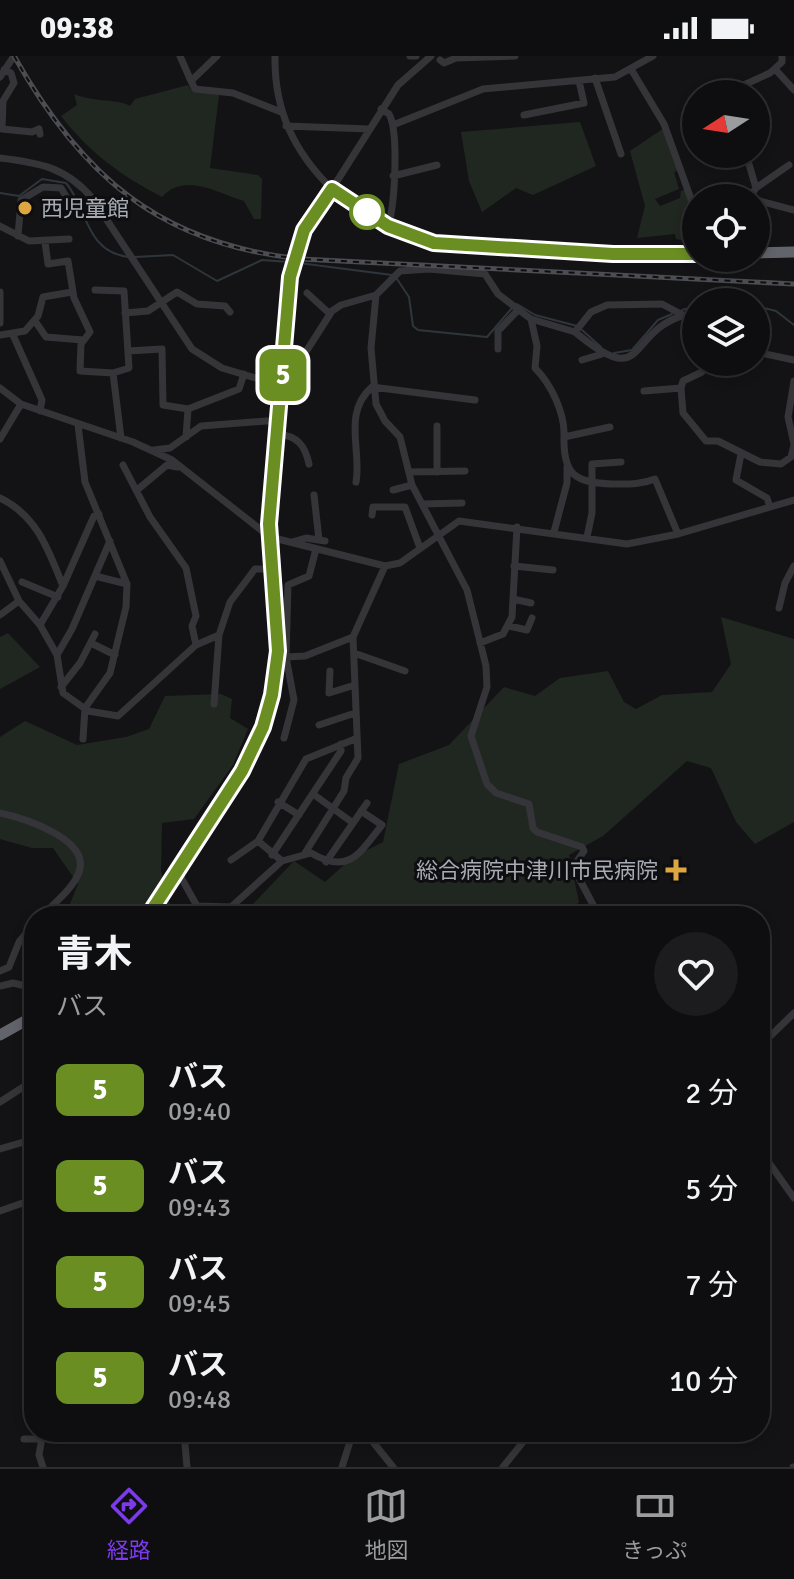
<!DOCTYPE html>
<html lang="ja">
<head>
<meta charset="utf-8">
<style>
  body { margin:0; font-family:Signika,"Noto Sans JP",sans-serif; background:#1c1c1e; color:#f1f3f6; height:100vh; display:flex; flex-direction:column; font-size:30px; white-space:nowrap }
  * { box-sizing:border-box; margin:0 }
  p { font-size:26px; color:#9b9c9f }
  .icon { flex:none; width:44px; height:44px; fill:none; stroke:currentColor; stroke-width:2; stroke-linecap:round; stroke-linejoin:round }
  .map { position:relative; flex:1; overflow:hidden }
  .drawer { position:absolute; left:24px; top:850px; width:746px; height:536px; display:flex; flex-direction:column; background:#0e0e10; border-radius:32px; box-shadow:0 4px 12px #0003,0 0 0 2px #2e2e30 }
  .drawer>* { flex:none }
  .badge { padding:0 16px; border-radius:12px; font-size:28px; line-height:52px }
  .needle { width:52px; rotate:258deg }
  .fabs { position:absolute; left:682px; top:24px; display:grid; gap:16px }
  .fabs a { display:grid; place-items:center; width:88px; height:88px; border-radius:50%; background:#0e0e10; box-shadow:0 4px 12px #0003,0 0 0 2px #2e2e30; font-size:40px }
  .map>.badge { position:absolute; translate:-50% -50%; box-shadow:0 0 0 4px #fff }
  .round { display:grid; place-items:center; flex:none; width:84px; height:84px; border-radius:42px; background:#1c1c1e }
  .head { display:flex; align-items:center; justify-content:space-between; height:136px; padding:0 32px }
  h1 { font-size:38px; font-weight:700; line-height:60px }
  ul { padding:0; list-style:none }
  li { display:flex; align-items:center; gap:24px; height:96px; padding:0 32px }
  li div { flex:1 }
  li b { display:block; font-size:30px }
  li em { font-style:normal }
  li .badge { min-width:88px; font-weight:700; text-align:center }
  .status { display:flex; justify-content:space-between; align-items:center; height:56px; padding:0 40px; background:#0e0e10; direction:ltr }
  .status svg { height:22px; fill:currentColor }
  .tab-bar { display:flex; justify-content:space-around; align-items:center; height:112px; border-top:2px solid #2e2e30; background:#0e0e10; font-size:22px; color:#9b9c9f }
  .tab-bar a { display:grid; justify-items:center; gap:4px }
  .tab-bar .on { color:#7c3aed }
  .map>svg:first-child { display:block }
</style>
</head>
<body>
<div class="status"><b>09:38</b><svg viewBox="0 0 49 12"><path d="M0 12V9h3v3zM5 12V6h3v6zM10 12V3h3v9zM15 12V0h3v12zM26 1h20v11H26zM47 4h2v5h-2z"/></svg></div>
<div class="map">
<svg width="794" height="1411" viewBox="0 0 794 1411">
  <rect width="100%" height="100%" fill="#131315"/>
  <path fill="#202720" d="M188 29 192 35 219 39 210 112 258 119 262 123 261 163H254L244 145C216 136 184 116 162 141 120 119 90 97 61 60L77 49 74 38C93 46 119 43 130 50L135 43Z
    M580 66 596 110 533 139 516 132 482 156 469 125 461 76Z
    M664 72 679 115 674 116 679 133 655 143 660 150 680 142 681 135 687 133 696 159V187L676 183 675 178 637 182 645 150 630 95Z
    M721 561 794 583V766L755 788 736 766 711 712 687 705 603 780 569 799 579 846 566 860H208L220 851 252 849 294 805 325 826 353 801 383 786 399 708 449 689 504 631 535 640 560 622 608 615 624 646 636 653 662 639 712 636 731 608Z
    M8 577 40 611 0 633V581Z
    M221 638 232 643 230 662 248 673 233 709 194 763 162 767 161 815 173 860H65L78 828 53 792H32L0 783V681L25 665 77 689 126 681 149 673 165 640Z"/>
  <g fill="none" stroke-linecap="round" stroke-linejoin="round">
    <path stroke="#2e363c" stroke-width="2" d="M0 137 19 140 42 123 66 127C87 151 85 196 129 201
      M135 201 173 199 217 225 262 204 289 206
      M299 207 392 219
      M397 223 409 241 413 270 418 274 487 281 512 252
      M716 246H739
      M517 248 535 259 577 270
      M756 250 776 255 794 269
      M682 254 696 250
      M582 274 601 291
      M614 297 632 294 658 264 672 258"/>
    <path stroke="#353539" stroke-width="7" d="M180 0 191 25
      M217 0 191 25 195 33 233 37 281 56
      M275 0C274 54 294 96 332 133L398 29 431 0
      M410 0H416
      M440 4 444 7 456 2 515 0
      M631 13 664 68 696 157
      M775 13 794 34
      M4 14 11 17 14 27 3 45 2 73 32 76 39 73 40 78
      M0 21 14 0
      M595 22 621 98
      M722 38 746 28
      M753 38 746 28 770 17 782 6V0
      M381 53 389 58C399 76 395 149 388 170
      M524 59 584 47 579 25
      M393 69 483 33 615 21 653 0
      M286 70 369 73
      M746 98 756 132 749 142
      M0 102C40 107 66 111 93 143L192 293 222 312 282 330 296 322 302 302 332 255 341 249 376 239 400 215 429 213 485 218 498 238 531 263 575 276 591 256 607 249 662 248 696 266
      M393 120 437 109
      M756 132 789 109
      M756 144 794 154
      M0 170 29 185 69 183
      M18 180 21 144 43 131 61 132 67 142
      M45 186 48 208 68 205 74 242 90 276 81 288 80 315 113 317
      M95 234 124 235 129 312 113 317 121 382
      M0 236V267
      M307 237 330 258
      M376 239 371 292 376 348 385 365 400 381 412 429 467 534 486 610 487 631 471 680 487 728 496 737 529 748 533 772 537 776 582 791 584 795 573 811 599 860
      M125 257 148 255 177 236 197 248 225 250 230 256
      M531 263 537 290 535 312C551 328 565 357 564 380 563 418 574 427 612 428 627 428 640 429 655 423L678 478
      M35 265 46 281 83 284
      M575 276C648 337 626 275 685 259
      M0 279 25 275 38 260 43 241 72 236
      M13 279 42 344 40 355
      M498 293V275L518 254
      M128 295 162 293 163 349 188 353 186 381
      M756 296 794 304
      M582 304 602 298
      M794 325 788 361 794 388
      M0 332 21 348 133 386 172 404 270 481 385 510 400 507 459 465 627 488 678 478 794 444
      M681 332 683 325 702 316
      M644 335 681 332 683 357 706 385H718L760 406 781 408 791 401 794 389
      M188 353 239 333 244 318
      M78 369 85 426 127 528 126 551 110 617 85 652 83 683
      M278 378C297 380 305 389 309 408
      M564 381 610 371
      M0 383 21 348
      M154 394 170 392 201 370 279 364
      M741 398 736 424 767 442 770 451
      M123 409 150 461 186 512 196 560 192 570 196 589
      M409 416 465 415
      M437 416V370
      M356 426C362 395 342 357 372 331L475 344
      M137 434 167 409 177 411
      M393 434 412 429
      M314 439 319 484
      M0 442C37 460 48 493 63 530
      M422 448 462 447
      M372 459 373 451H405L420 492
      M554 476 567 427V411
      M587 481 592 457V408L621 406
      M292 486 306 482 325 485
      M0 505 19 545 40 569 57 599 63 637 88 655 118 660 196 589 219 579 230 546 255 513H272
      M514 510 553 514
      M95 520 127 528
      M22 526 58 541
      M513 543 531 547
      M779 552 785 527 794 510
      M0 559 19 545
      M40 569 63 530 94 460 99 458
      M509 570 527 574 532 562
      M91 587 115 599
      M480 587 503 578 512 561 517 471
      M354 597 405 615
      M57 599 72 573 110 485
      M286 601 305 600 353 581 385 510
      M330 615 329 637 355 629
      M61 631 80 607 95 578
      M214 648 219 579
      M319 669 355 657
      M284 682 294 644 286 601 288 529 309 520 316 493
      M313 738 353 767
      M278 746 299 759
      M0 757C23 762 91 783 79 816 73 833 54 847 42 860
      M305 797 344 735 346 722 358 702 353 581
      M272 799 341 695V688
      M231 804 258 785
      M282 805 258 785 306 703 355 683
      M326 806 367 747
      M178 816 197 850 231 851 282 805 311 797C349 819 359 798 382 769L361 755
      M0 915 9 911 19 886 34 868
      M0 930 13 927 34 932
      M760 990 794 957
      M0 1046 34 1024
      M0 1093 34 1083
      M760 1094 794 1142
      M0 1155 34 1143
      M184 1376 187 1411
      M365 1376 393 1411
      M24 1383H39
      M43 1411 39 1399 43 1376
      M342 1411 353 1376
      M503 1411 531 1376
      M793 1411H794"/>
    <path stroke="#61646a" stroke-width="11" d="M322 145 332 133 388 170 434 187 613 198H696
      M756 197 794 196
      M148 860 242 715 263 671 272 639 278 595 269 468 290 221
      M0 979 34 960"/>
    <defs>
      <path id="rail" d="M14 0C82 120 159 188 301 203L794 228"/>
    </defs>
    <use href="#rail" stroke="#4c4d52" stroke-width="5"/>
    <use href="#rail" stroke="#0e0e10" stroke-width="2" stroke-dasharray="6" stroke-linecap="butt"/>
    <path stroke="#61646a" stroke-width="11" d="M290 221 304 174 322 145"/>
  </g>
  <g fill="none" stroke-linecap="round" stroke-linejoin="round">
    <defs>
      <path id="line" d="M148 860 242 715 263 671 272 639 278 595 269 468 290 221 304 174 332 133 388 170 434 187 613 198H696"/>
    </defs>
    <use href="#line" stroke="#fff" stroke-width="18"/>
    <use href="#line" stroke="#6b8e23" stroke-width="12"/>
  </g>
  <g fill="#dea641" stroke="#0e0e10" stroke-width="3">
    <circle cx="25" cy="152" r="8"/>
    <path d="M672 802h8v8h8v8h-8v8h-8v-8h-8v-8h8z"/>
  </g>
  <circle fill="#fff" stroke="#6b8e23" stroke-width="4" cx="367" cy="156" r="16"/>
  <g text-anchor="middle" stroke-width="6" stroke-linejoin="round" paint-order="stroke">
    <g font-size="22" fill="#a6abb4" stroke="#0e0e10" text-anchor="start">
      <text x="41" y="160">西児童館</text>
      <text x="658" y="822" text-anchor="end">総合病院中津川市民病院</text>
    </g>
  </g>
</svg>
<div class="fabs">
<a><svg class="needle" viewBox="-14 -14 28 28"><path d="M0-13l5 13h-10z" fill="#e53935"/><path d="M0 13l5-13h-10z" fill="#9b9c9f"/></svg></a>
<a><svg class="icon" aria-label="locate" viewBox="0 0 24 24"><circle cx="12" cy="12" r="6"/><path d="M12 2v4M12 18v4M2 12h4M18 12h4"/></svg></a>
<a><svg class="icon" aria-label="layers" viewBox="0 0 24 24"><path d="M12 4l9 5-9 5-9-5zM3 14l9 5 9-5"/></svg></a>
</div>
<b class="badge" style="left:283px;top:319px;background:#6b8e23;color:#fff">5</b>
<section class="drawer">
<div class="head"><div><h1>青木</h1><p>バス</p></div><a class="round"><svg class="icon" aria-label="heart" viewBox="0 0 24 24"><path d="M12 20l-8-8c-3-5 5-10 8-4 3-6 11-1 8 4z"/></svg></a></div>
<ul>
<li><span class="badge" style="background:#6b8e23;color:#fff">5</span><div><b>バス</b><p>09:40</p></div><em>2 分</em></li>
<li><span class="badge" style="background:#6b8e23;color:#fff">5</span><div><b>バス</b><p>09:43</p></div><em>5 分</em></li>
<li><span class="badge" style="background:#6b8e23;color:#fff">5</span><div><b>バス</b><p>09:45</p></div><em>7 分</em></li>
<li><span class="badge" style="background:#6b8e23;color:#fff">5</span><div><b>バス</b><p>09:48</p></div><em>10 分</em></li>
</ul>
</section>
</div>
<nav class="tab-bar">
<a class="on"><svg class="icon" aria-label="directions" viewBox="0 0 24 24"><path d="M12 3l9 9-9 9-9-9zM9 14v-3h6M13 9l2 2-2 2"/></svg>経路</a>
<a><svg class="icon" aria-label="map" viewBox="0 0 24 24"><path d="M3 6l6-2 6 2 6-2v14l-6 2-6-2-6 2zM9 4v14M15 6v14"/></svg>地図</a>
<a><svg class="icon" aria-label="tickets" viewBox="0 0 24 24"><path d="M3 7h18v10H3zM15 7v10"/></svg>きっぷ</a>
</nav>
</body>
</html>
